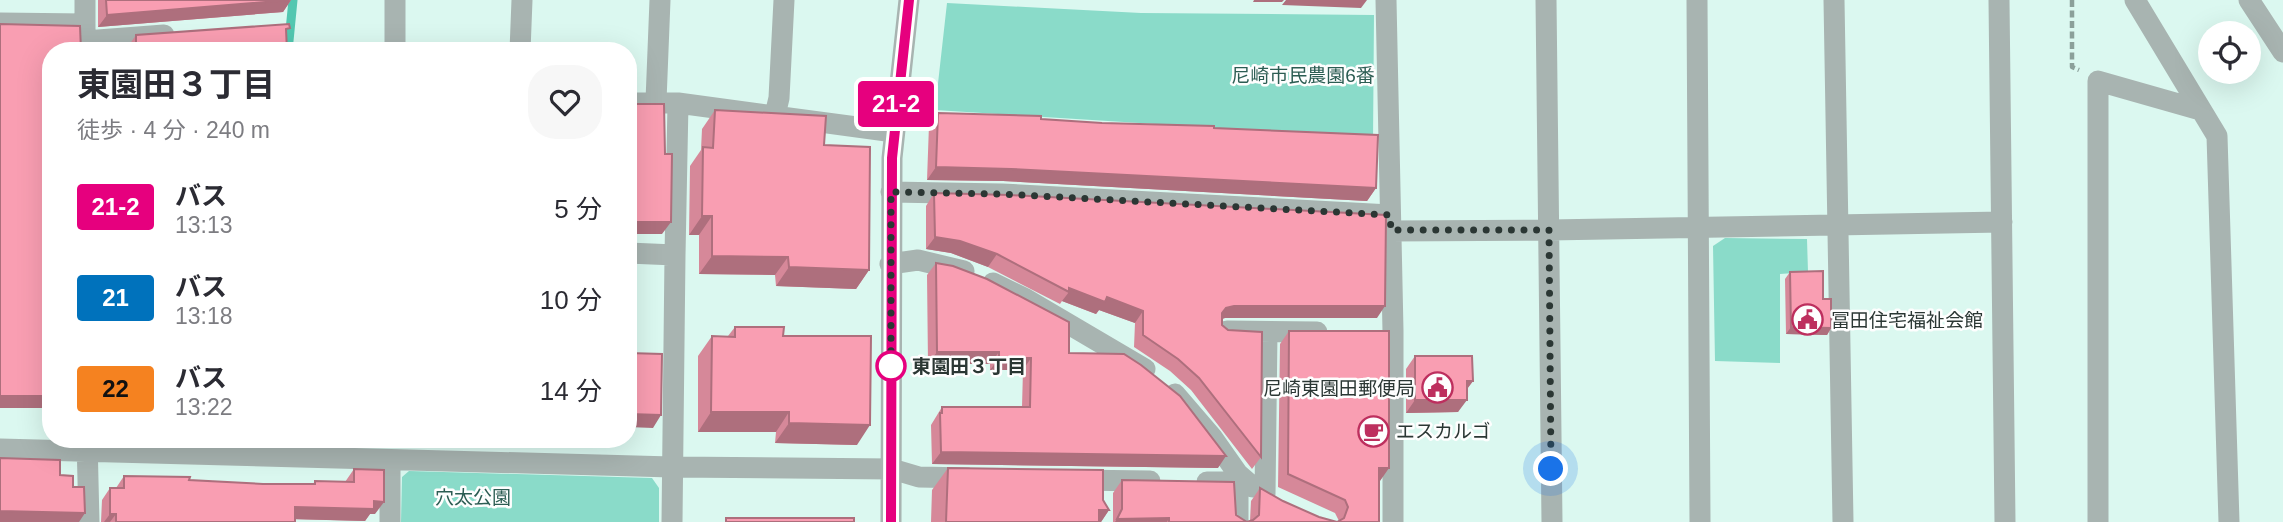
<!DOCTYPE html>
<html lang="ja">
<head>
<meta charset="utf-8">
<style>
  body { margin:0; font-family:Helvetica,"Noto Sans JP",sans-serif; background:#f7f7f7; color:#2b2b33; height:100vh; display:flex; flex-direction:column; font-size:26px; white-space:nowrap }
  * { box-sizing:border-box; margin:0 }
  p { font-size:23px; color:#7c7c81 }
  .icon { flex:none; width:38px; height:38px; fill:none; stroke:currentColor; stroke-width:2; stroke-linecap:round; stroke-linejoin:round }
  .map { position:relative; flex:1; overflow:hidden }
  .sheet { position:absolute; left:42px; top:42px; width:595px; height:406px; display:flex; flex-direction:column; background:#fff; border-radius:28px; box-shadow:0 7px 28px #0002 }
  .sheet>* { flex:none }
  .badge { padding:0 14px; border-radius:5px; font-size:24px; line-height:46px }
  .controls { position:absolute; left:2198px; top:21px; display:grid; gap:14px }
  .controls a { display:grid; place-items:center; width:63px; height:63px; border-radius:50%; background:#fff; box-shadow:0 7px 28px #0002; font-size:35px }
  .you { position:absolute; width:35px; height:35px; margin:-18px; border:5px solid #fff; border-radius:50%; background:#1a73e8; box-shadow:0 0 0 10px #1a73e833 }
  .map>.badge { position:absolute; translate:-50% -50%; box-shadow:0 0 0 4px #fff }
  .round { display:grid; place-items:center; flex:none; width:74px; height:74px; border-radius:28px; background:#f7f7f7 }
  .headline { display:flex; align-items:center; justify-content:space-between; height:119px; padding:0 35px }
  h1 { font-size:33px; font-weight:700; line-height:52px }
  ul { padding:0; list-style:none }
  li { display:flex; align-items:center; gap:21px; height:91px; padding:0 35px }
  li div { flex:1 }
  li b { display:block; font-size:26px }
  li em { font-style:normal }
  li .badge { min-width:77px; font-weight:700; text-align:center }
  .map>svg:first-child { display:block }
</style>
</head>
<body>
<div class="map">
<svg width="2283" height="522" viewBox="0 0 2283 522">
  <rect width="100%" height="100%" fill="#dbf8f0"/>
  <path fill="#8adbc9" d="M947 3 1141 13 1374 15 1373 141 1172 125 935 110Z
    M1725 238 1807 239 1808 272 1780 274V363L1715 361 1713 246Z
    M409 471 652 478 659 488V522H401L402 477Z"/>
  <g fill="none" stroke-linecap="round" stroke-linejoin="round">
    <path stroke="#52c7b0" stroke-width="9" d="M288 51 293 0"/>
    <path stroke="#8ba09a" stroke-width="4.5" stroke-dasharray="7 3.5" stroke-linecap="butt" d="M2072 0V67L2079 70"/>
    <path stroke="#a8b4b1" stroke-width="21" d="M85 0V24
      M1386 0 1393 331V522
      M1546 0 1552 522
      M1697 0 1700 522
      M1834 0 1843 522
      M1999 0 2005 522
      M2135 0 2217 136 2229 522
      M2249 0 2283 52
      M0 23 85 24V51
      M85 41 164 35
      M395 51V0
      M520 51 522 0
      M656 101 660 0
      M628 103H678L894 132
      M775 115 779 98 784 0
      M891 192 1002 194 1390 215
      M1390 231 1549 230 2002 222
      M628 253 675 255 678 103
      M890 264 918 260 964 271
      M993 283 1026 299 1145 369
      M1227 331 1317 332
      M1175 394 1212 437 1238 474 1253 487
      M87 439 89 522
      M0 449 672 467 892 469 919 477 968 478
      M1074 480 1150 481
      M1207 482H1247
      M1238 482V522
      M1265 494 1267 332
      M390 522V460
      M672 522 675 255
      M891 522 892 158 909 0
      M2098 522V81L2200 110"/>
  </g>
  <path fill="#d68899" d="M98 0H291L283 12 98 27Z
    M286 33 287 51H125L136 35Z
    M715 110 824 145 869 270 856 289 776 286 775 275 699 274V235H689L690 166 701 150 702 129Z
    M938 113 1102 123 1214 128 1376 188 1367 201 1003 181 927 180 929 125Z
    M934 193 1377 318H1225L1222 319V325L1261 457 1252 469 1191 390 1170 371 1134 347 1135 323 1099 310 1096 314 1062 301 1060 304 988 267 951 253 926 249V206Z
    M936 263 1069 353 1218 468 932 464 931 425 942 407H1022L1023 370H990V364H928L927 275Z
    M1790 272 1823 299 1831 328 1827 335 1786 334 1785 279Z
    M735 327 783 336 857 445 775 443 776 432H698V356L712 336H728Z
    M1289 331 1389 468 1379 481V522H1113V493L1122 480 1236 515 1247 522 1250 521 1251 501 1260 488 1283 501 1319 517 1337 522 1339 521 1335 513 1278 487 1280 344Z
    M1415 356 1473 381 1467 389 1458 412 1406 413V369Z
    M948 468 1103 500 1109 510 1101 522H931L932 490Z
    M354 469 375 514H370L365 521 295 519V522H101L102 500 110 488H116L124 476 263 484H313L315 481 345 482Z"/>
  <path fill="#ae6f7d" d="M291 0 283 12 98 27 107 15Z
    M1254 0H1284L1282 2H1253Z
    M1286 0H1367L1361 8 1282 5Z
    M136 44H140L135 51H131Z
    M936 167 1011 169 1376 188 1367 201 1003 181 927 180Z
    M702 216H712L699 235H689Z
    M628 222H671L662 234H628Z
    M935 237 960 241 997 254 988 267 951 253 926 249Z
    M712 256 788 257 775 275 699 274Z
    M789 267 869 270 856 289 776 286Z
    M1069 288 1107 297 1143 311 1135 323 1099 310 1096 314 1062 301 1069 292Z
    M1234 306H1385L1377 318H1225L1218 320 1226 308Z
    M1791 327 1831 328 1827 335 1786 334Z
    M937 352H999L990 364H928Z
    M999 358H1031L1023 370H990Z
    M1467 381H1473L1464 393Z
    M0 396H51V408H0Z
    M1415 400H1467L1458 412 1406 413Z
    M711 412H789L776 432H698Z
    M628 414 661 415 653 428 628 427Z
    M789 423 870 425 857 445 775 443Z
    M941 452 1226 456 1218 468 932 464Z
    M1379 468H1389L1380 481H1370Z
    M374 501 384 502 375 514H370L365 521 287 519 295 507Z
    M1099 510H1109L1101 522H1091Z
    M0 511 85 513 79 522H0Z
    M110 514H116L110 522H104Z
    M1169 518 1167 522H1115L1117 519Z"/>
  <path fill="#f99eb2" stroke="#ae6f7d" stroke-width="2" d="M106 0H289L107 15Z
    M0 24 80 26 81 51H51V396H0Z
    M289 24 290 28 286 29 287 51H140V44H136V35Z
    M628 99 637 104H664L665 154H672L671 222H628Z
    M715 110 826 116 824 145 870 147 869 270 789 267 788 257 712 256V216H702L703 147 713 148Z
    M938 113 1041 116V119L1102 123 1214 126V128L1378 135 1376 188 1011 169 936 167Z
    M934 193 1010 195 1386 215 1385 306H1234L1226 308 1222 313V325L1228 330 1262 332 1261 457 1199 378 1178 359 1143 335V311L1107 297 1105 302 1069 288V292L997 254 960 241 935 237Z
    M936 263 953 266 987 279 1069 322V353L1124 354 1141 365 1180 396 1226 456 941 452 940 413H942V407H1030L1031 358H999V352H937Z
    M1823 271V299H1831V328L1791 327 1790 272Z
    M735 327H784L783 336H871L870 425 789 423V412H711L712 336 735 337Z
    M1289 331H1389V468H1379V522H1169V518L1117 519 1122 509V480L1234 482 1236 515 1247 522 1253 520 1259 515 1260 488 1283 501 1319 517 1337 522 1344 518 1348 507 1345 500 1288 474Z
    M628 353 662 354 661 415 628 414Z
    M1415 356H1472L1473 381H1467V400H1415Z
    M0 458 60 460V475L73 476V487H84L85 513 0 511Z
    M948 468 1103 470V500L1109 510H1099V522H946Z
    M354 469 384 470V502L374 501V509L295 507V522H116V514H110V488H124V476L190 477 189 480 263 484H315V481L354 482Z
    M726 518H854V522H726Z"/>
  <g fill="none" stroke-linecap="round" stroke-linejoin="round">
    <defs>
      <path id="line" d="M891 522 892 158 909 0"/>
    </defs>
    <use href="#line" stroke="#fff" stroke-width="16"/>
    <use href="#line" stroke="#e6007e" stroke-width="10"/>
    <path stroke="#2b3734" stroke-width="7" stroke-dasharray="0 12.6" d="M891 366V371V192L1002 194 1390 215 1391 230H1549L1551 469"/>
  </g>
  <defs>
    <symbol id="civic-ring" viewBox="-11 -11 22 22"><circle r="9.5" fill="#fefefe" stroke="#bd2f5e" stroke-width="1.5"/><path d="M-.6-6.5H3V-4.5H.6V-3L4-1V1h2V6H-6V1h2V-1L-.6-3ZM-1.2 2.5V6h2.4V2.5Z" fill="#bd2f5e"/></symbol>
    <symbol id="cafe-ring" viewBox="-11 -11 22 22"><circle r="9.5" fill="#fefefe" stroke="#bd2f5e" stroke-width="1.5"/><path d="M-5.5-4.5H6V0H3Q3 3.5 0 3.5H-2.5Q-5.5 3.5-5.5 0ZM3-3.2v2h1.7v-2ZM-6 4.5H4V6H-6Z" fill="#bd2f5e"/></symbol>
  </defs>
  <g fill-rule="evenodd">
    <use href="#civic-ring" x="1790" y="302" width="35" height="35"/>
    <use href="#civic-ring" x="1420" y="370" width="35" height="35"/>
    <use href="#cafe-ring" x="1356" y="414" width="35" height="35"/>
  </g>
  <circle fill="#fff" stroke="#e6007e" stroke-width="3.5" cx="891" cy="366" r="14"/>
  <g text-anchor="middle" stroke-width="5" stroke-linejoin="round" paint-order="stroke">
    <g font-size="19" fill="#2c5d53" stroke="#fefefe">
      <text x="1303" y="82">尼崎市民農園6番</text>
      <text x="473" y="504">穴太公園</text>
    </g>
    <g font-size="19" fill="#2b3734" stroke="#fefefe" text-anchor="start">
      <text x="1831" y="327">冨田住宅福祉会館</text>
      <text x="1415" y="395" text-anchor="end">尼崎東園田郵便局</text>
      <text x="1396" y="438">エスカルゴ</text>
    </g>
    <g font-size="19" font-weight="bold" fill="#2b3734" stroke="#fefefe" text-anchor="start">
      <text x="912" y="373">東園田３丁目</text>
    </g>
  </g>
</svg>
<div class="controls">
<a><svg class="icon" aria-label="locate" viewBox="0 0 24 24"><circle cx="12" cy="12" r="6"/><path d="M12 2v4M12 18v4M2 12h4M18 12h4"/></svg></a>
</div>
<div class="you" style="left:1551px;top:469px"></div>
<b class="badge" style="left:896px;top:104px;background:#e6007e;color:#fff">21-2</b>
<section class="sheet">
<div class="headline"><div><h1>東園田３丁目</h1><p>徒歩 · 4 分 · 240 m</p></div><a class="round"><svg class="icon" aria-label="heart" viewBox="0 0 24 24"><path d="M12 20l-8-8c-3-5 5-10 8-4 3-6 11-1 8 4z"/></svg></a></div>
<ul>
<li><span class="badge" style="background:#e6007e;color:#fff">21-2</span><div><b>バス</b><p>13:13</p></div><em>5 分</em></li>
<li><span class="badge" style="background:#0072bc;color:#fff">21</span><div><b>バス</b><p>13:18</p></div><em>10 分</em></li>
<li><span class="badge" style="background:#f58220;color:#111">22</span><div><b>バス</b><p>13:22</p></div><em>14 分</em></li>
</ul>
</section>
</div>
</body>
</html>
